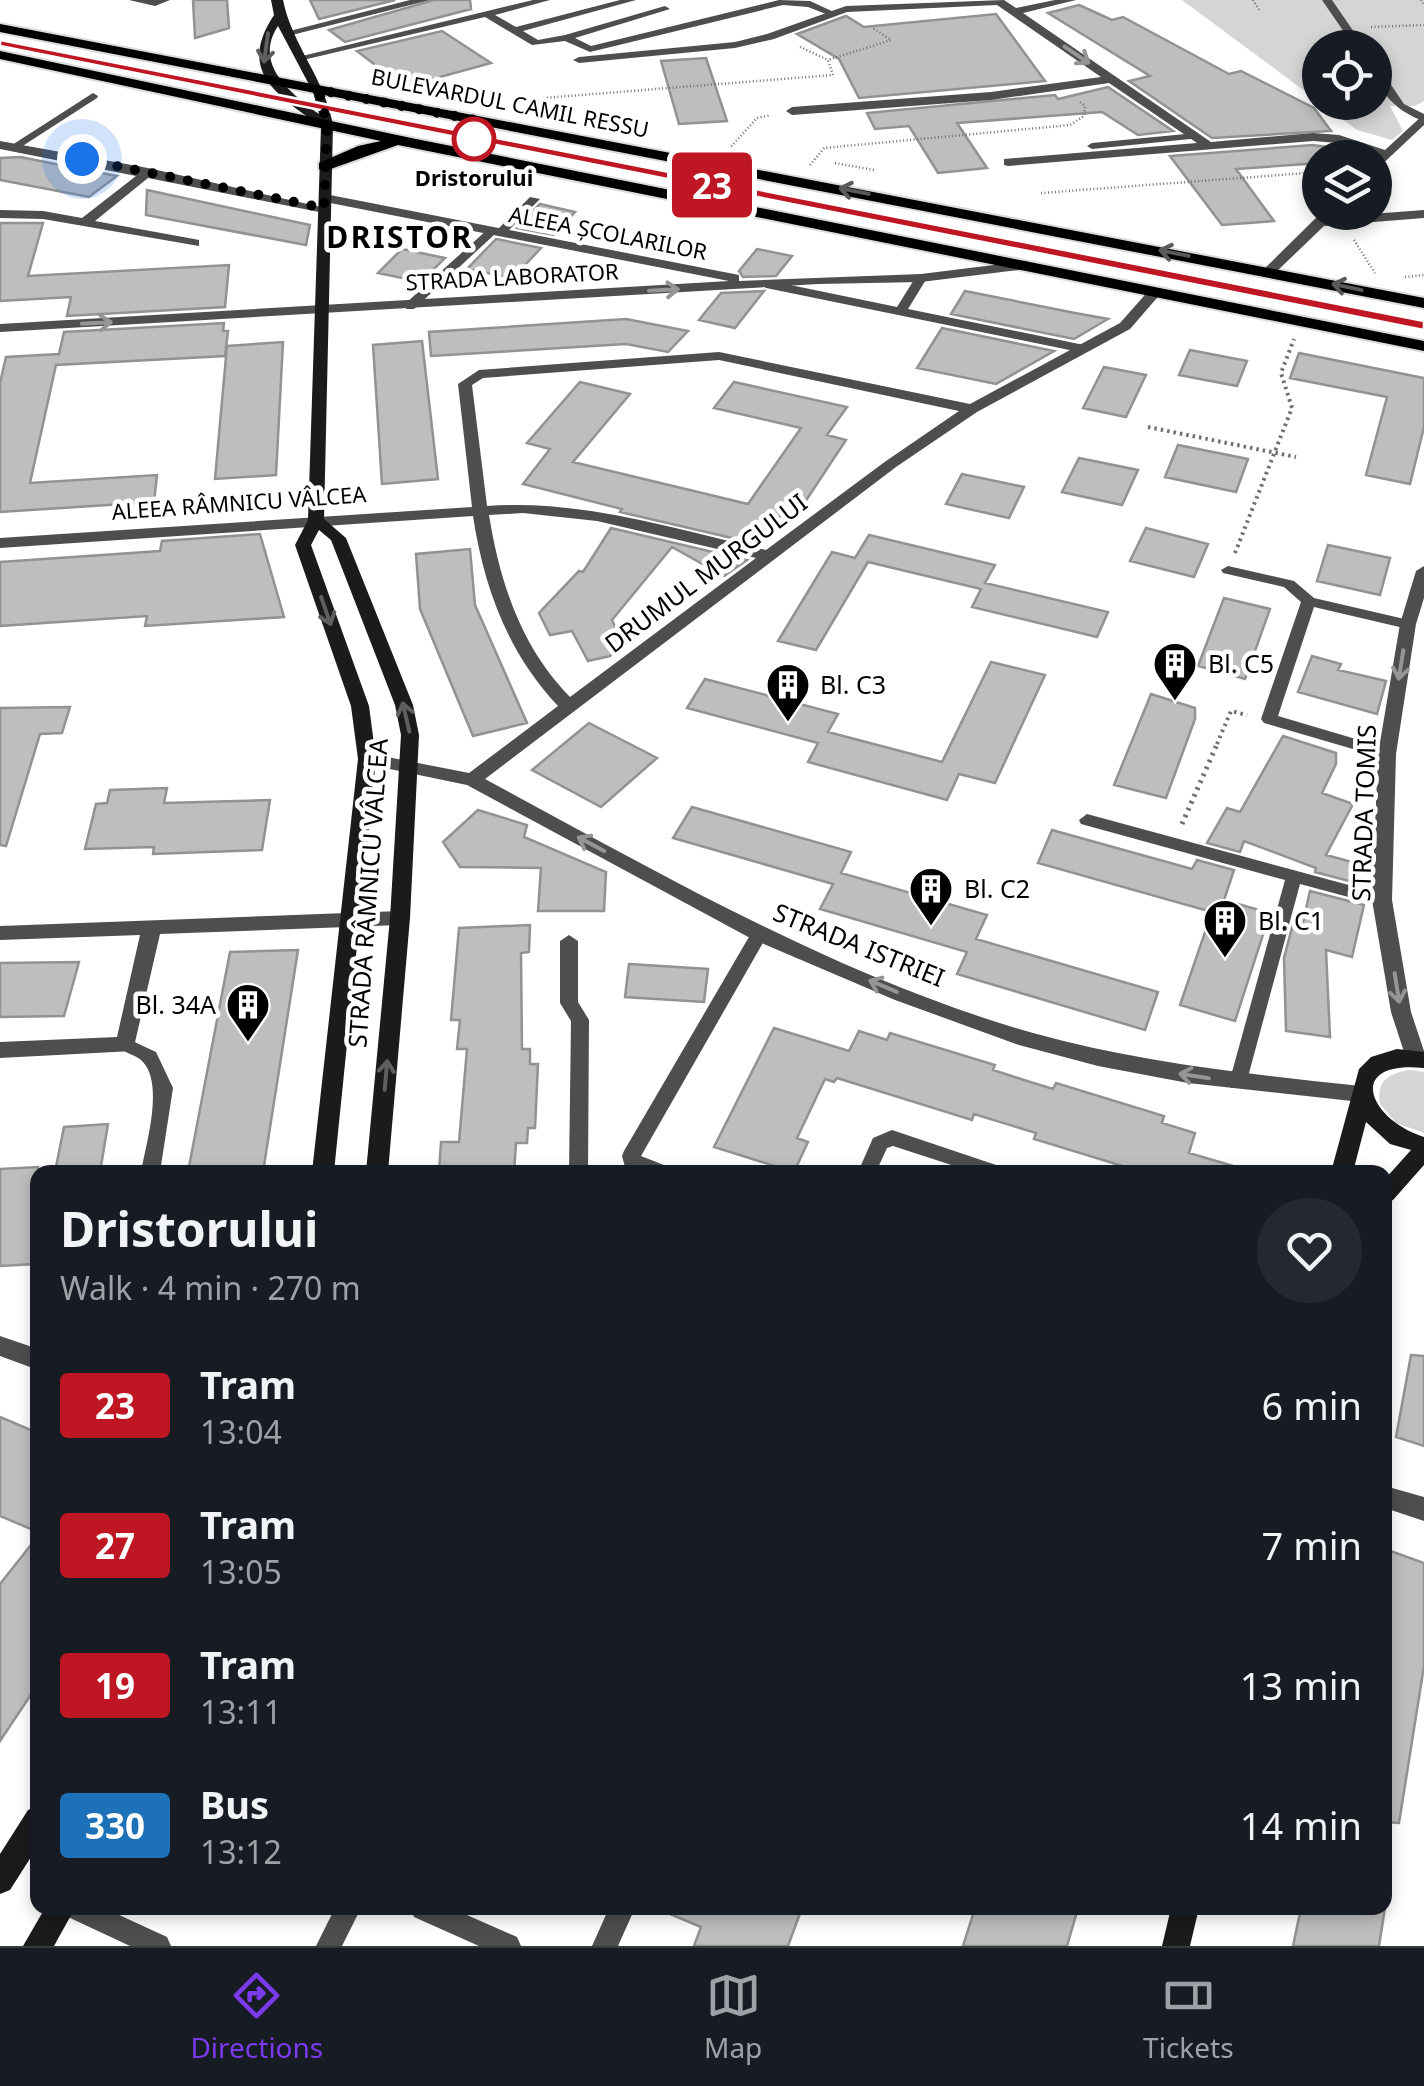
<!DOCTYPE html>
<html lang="en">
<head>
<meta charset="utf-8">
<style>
  body { margin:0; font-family:"Noto Sans",sans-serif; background:#242831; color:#f1f3f6; height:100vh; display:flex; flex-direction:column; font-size:38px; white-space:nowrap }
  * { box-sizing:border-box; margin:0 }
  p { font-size:32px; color:#9ea1a6 }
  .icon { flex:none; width:55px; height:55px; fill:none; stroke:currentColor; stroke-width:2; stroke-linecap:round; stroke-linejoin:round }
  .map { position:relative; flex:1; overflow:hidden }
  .drawer { position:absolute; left:30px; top:1165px; width:1362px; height:750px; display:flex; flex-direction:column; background:#171b24; border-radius:20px; box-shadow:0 5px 15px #0003 }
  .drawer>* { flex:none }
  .badge { padding:0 20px; border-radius:8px; font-size:35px; line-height:65px }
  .tools { position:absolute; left:1302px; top:30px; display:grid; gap:20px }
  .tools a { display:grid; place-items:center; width:90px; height:90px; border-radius:50%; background:#171b24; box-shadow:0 5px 15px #0003; font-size:50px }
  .you { position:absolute; width:50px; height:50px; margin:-25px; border:8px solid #fff; border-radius:50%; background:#1a73e8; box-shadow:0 0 0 15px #1a73e833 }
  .map>.badge { position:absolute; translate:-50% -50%; box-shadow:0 0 0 5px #fff }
  .round { display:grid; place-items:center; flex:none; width:105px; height:105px; border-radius:52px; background:#242831 }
  .summary { display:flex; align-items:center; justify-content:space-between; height:170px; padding:0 30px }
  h1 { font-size:48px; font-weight:700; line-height:75px }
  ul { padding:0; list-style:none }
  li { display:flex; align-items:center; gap:30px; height:140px; padding:0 30px }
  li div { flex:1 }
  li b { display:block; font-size:38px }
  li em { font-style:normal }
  li .badge { min-width:110px; font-weight:700; text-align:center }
  .tab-bar { display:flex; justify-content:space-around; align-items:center; height:140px; border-top:2px solid #363941; background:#171b24; font-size:28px; color:#9ea1a6 }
  .tab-bar a { display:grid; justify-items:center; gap:5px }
  .tab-bar .selected { color:#7c3aed }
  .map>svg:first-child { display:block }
</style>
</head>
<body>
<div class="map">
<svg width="1424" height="1946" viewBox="0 0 1424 1946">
  <rect width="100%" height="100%" fill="#fff"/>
  <path fill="#d5d5d5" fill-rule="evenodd" d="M1182 0H1424V101L1415 106H1390L1403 131 1392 140 1357 130ZM1320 48H1375V102H1320Z
    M1410 1070 1424 1072V1133L1396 1123 1380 1104C1376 1081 1389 1073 1410 1070Z"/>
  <path fill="#bebebe" stroke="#929292" stroke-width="2.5" d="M193 0H227L229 28 195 38Z
    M310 0H395L319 19Z
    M434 0H470L471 9 345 42 329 30Z
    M1079 5 1112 20 1123 17 1229 74 1241 71 1314 108 1331 131 1212 138 1129 81 1150 76 1048 13Z
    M996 14 1045 81 859 98 839 59 797 34 846 16 864 27Z
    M442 31 491 63 404 87 357 51Z
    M706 58 727 121 679 124 661 61Z
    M1108 87 1173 131 1138 135 1102 112 957 123 987 168 938 173 909 126 875 129 867 113 1055 95 1058 99Z
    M1313 145 1346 150 1353 158H1320V163L1236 169 1274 221 1222 225 1170 156Z
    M20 157 117 176 89 197 0 180V158Z
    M147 190 310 225 306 245 146 215Z
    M540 204 575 212 554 235 517 228Z
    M0 223H43L28 276 229 265 225 307 67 316 71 297 0 301Z
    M496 239 541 248 513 278 467 269Z
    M402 249 445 258 421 282 378 273Z
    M757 249 792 256 776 276 743 277 739 271Z
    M764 291 735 328 699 320 721 293Z
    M965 291 1075 313 1108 319 1074 339 951 314Z
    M626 319 688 331 668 352 626 344 431 356 429 332Z
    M224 323 223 331H228L225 356 56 365 30 483 157 475 154 502 0 512V383L6 357 59 354 64 332Z
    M942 328 1054 351 996 384 917 368Z
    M422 341 438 479 382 484 373 345Z
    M283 342 276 475 215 479 227 346Z
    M1190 350 1247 361 1237 386 1179 375Z
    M1299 353 1424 378V427L1410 484 1366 475 1387 397 1290 378Z
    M1104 367 1146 375 1126 417 1083 408Z
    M580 382 630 394 573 462 748 504 801 428 714 408 734 382 847 407 827 435 846 440 803 505 789 502 762 545 620 512 622 509 523 484 550 449 527 443Z
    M1178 445 1248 459 1236 492 1165 477Z
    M1079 458 1138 470 1122 505 1062 492Z
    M962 474 1024 487 1009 518 946 504Z
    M611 528 747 560 724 576 672 547 612 620 624 645 610 656 588 661 572 631 550 635 539 613 579 571 583 572Z
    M1146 528 1208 544 1194 577 1130 561Z
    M260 534 284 617 145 626 147 616 0 626V562L160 551 162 541Z
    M869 535 995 565 985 583 1108 612 1097 637 972 607 981 589 868 562 816 650 778 641 832 552 855 558Z
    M1328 545 1390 558 1380 595 1317 581Z
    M470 549 475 605 527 723 473 736 420 609 416 554Z
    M1224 598 1270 609 1245 679 1198 666Z
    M1312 656 1341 664 1338 670 1386 681 1377 714 1298 692Z
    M991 662 1045 675 995 783 959 774 947 800 808 762 818 743 687 708 705 679 838 714 828 732 942 762Z
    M1151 694 1195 708V719L1166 798 1114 785Z
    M70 707 62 733 40 734 6 846 0 845V708Z
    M589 723 657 758 601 807 532 770Z
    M1283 736 1336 753V764L1322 793 1353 804 1326 855 1370 867 1368 886 1315 872 1316 868 1244 841 1240 852 1207 843 1227 808 1240 812Z
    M167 788 164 803 270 800 262 850 153 854 154 847 85 849 96 804 107 803 110 790Z
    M692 807 851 852 841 873 987 915 976 939 1158 992 1145 1030 957 974 967 952 820 909 833 884 673 838Z
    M478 810 527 825 524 837 606 872 604 911H538L541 868 460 867 443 842Z
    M1052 830 1192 869 1197 860 1234 870 1224 900 1270 913 1235 1021 1180 1005 1212 912 1038 863Z
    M1310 891 1364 905 1352 957 1326 950 1330 1037 1286 1031 1284 958 1294 920 1303 922Z
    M530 925 529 952 521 953 522 1049H530V1064H538L535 1128H528L527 1143H516L514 1172H439L441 1142H459L467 1049H457L460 1020H451L459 928Z
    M298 950 263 1172H188L230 952Z
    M79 962 64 1016 0 1017V963Z
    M629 964 708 969 704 1002 625 997Z
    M774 1028 849 1051 859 1031 887 1040 890 1033 995 1065 993 1070 1024 1080 1053 1089 1056 1083 1164 1116 1162 1123 1195 1133 1189 1153 1233 1166 1232 1172H1142L1034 1139 1036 1133 974 1114 972 1120 837 1078 834 1082 825 1079 797 1138 808 1142 794 1172 714 1147Z
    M108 1124 100 1172H55L64 1127Z
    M38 1167 35 1264 0 1266V1169Z
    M1411 1355 1424 1356V1446L1396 1437Z
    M0 1417 38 1433V1532L0 1516Z
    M38 1536V1684L0 1741V1584Z
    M1385 1549 1424 1563V1666L1399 1823 1385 1822Z
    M656 1908H802L788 1946H694L701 1927Z
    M975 1908H1078L1067 1946H963Z
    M1301 1908H1385L1379 1946H1293Z"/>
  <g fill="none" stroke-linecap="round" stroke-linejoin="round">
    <defs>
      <path id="primary" d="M0 24 1424 298V308L0 32Z
        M0 51 416 139 1424 341V351L398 145 325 171 319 169V163L358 146 381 141 0 59Z"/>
    </defs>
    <use href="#primary" stroke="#dbdbdb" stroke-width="4"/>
    <path stroke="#707070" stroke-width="2.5" stroke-dasharray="1 2.5" stroke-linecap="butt" d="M1253 0 1260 11
      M1421 0 1424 4
      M1371 27 1424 25
      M800 47 828 60
      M530 109 543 98 833 75 828 60 891 40 873 28
      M729 149 757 118 771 115
      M835 163 874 170
      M810 165 824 148 1070 125 1084 116 1085 106 1080 102
      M1041 193 1320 172
      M1354 240 1375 273
      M1405 277 1424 275"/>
    <path stroke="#707070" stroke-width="4" stroke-dasharray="2.5 4" stroke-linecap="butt" d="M1148 427 1296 457
      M1235 553 1292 408 1281 373 1294 339
      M1217 744 1231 711 1247 715"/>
    <path stroke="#707070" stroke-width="5" stroke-dasharray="2.5 5" stroke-linecap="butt" d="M1182 824 1218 742"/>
    <path fill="#4e4e4e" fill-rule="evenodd" d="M533 0H550L495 15 516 27 620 0H636L523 31 538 40 565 35 665 6 670 9 575 38 591 46 779 0 810 1 836 13 831 16 808 7 783 5 590 52 565 41 532 45 485 17 303 60 298 57Z
      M1322 0H1332L1365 48H1355Z
      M1375 66 1379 67 1404 104 1424 114V121C1401 114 1375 92 1375 66Z
      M93 93 98 96 97 98 21 147 12 145Z
      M1196 133 1201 136 1200 138 1092 149 1087 146 1092 143Z
      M530 197 540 199 504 235 495 234 414 309H406V303L488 229 497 230Z
      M921 274 927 278 908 309 1084 345 1090 349 1084 353 766 288 760 284 766 280 897 307 917 275Z
      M1228 566 1294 581 1314 598 1413 621V627L1408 629 1314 607 1278 716 1393 750 1395 754 1393 758 1387 759 1264 723 1261 719 1301 602 1284 587 1223 573 1221 570Z
      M1087 814 1382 894 1390 900 1382 906 1300 884 1245 1088H1231L1229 1083 1285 880 1081 824 1079 820Z
      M759 928 768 934 641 1156 669 1167 671 1172H640L625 1167 622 1156 624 1151 753 930Z
      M569 935 578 941V1002L589 1020 588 1172H569L571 1021 560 1003V941Z
      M126 1038 156 1052 173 1088 160 1172H141C146 1144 164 1085 143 1062 136 1054 124 1054 117 1045L120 1040Z
      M892 1130 1002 1167 1005 1172H973L893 1146 887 1148 876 1172H858L873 1138Z
      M64 1908H104L167 1937 171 1946H130L68 1917Z
      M335 1908H361L342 1946H316Z
      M410 1908H451L517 1937 521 1946H479L414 1917Z
      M609 1908H635L618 1946H592Z"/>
    <path fill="#4e4e4e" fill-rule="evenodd" d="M129 0H170L155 6Z
      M410 0H430L288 36 282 33Z
      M1004 0 1016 8 1055 0H1076L1023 13 1211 142 1313 133 1339 135 1385 150 1424 114V125L1375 171V160L1379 156 1338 143 1313 141 1008 166 1004 165V159L1197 143 1109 83 991 100 792 115 786 111 792 107 991 92 1101 77 997 5 847 12 774 39 735 48 579 63 573 60 579 57 735 42 767 34 846 6Z
      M0 141 148 168 330 209 324 213 148 178 95 221 194 239 199 240V246L43 219 0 218V210L43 211 82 218 136 176 0 149Z
      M325 194 734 274 739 275V281L921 274 1026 261 1033 265 1026 269 921 282 818 284 0 332V324L729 281 320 201V195Z
      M1424 210V218L1324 226 1274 274 1262 271 1322 212H1333L1332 217Z
      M1151 288 1163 291 1130 329 977 412 896 467 485 779C662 874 839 978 1033 1033 1141 1063 1250 1074 1361 1086L1368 1088 1372 1094 1368 1100 1361 1102 1188 1083 1098 1066 1019 1045 895 1000 752 939 467 785 361 763 358 759 361 755 367 753 469 773 558 706C508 653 484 588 473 516L0 548V538L472 507 458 384 479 370 719 352 970 404 1120 323ZM719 360 959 411 886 461 766 550C675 529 582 499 487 506L472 385 483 378ZM523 513 597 521 756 558 570 697C521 647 500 583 489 515Z
      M1424 566V598L1416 624 1396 754 1392 900 1411 1012 1424 1051V1062L1416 1066 1409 1064 1406 1058 1391 1012 1372 900 1378 754 1400 624 1416 571Z
      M400 911 410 918 400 925 160 934 133 1051 0 1058V1042L117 1037 140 935 0 940V926Z
      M0 1336 38 1349V1370L0 1356Z
      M1385 1486 1424 1497V1521L1385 1508Z"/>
    <path fill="#1b1b1b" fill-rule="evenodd" d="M271 0H283C292 45 325 79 333 125L324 519 346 538 413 705 419 735 410 918 388 1172H366L390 918 401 735 395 705 331 540 319 530 311 545 369 706 376 759 334 1172H312L358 759 351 706 295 545 308 520 321 126C276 95 237 71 274 15ZM278 26 313 92 319 114C290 93 253 64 278 26Z
      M1397 1049 1424 1052V1068C1344 1060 1369 1120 1424 1137V1165L1393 1200 1385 1203V1179L1411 1150 1390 1144 1366 1122 1353 1172H1331L1359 1069 1371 1057Z
      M38 1806V1846L10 1890 0 1894V1854L28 1810Z
      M45 1908H75L54 1946H23Z
      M1171 1908H1199L1190 1946H1162Z"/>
    <use href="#primary" fill="#000" fill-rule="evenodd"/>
    <path stroke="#000" stroke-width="2.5" d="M0 44 1424 326"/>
  </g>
  <defs><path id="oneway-shaft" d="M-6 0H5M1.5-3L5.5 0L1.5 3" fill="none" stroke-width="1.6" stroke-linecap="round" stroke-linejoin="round" transform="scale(2.5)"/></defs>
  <g stroke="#5f5f5f">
    <use href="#oneway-shaft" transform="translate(266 48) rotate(98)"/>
    <use href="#oneway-shaft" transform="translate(326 611) rotate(71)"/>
    <use href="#oneway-shaft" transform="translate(406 717) rotate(-103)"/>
    <use href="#oneway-shaft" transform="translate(386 1075) rotate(-85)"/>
  </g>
  <g stroke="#959595">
    <use href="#oneway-shaft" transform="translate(1077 55) rotate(34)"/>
    <use href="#oneway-shaft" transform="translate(664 290) rotate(-3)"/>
    <use href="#oneway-shaft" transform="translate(97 323) rotate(-3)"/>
    <use href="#oneway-shaft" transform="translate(1401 665) rotate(99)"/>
    <use href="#oneway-shaft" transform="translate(591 844) rotate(-152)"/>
    <use href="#oneway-shaft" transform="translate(883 986) rotate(-157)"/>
    <use href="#oneway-shaft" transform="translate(1397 988) rotate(81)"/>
    <use href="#oneway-shaft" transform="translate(1194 1076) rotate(-171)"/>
  </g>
  <g stroke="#595959">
    <use href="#oneway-shaft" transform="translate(854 191) rotate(-169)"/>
    <use href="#oneway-shaft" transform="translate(1174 253) rotate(-169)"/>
    <use href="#oneway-shaft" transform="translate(1347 287) rotate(-168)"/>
  </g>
  <path fill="#be1622" stroke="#fff" stroke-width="2.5" d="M0 40 1424 321V330L0 46Z"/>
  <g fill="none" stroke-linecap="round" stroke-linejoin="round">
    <path stroke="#000" stroke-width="10" stroke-dasharray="0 18" d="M82 159 324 208 327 124 319 90 475 120 474 139"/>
  </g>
  <defs>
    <symbol id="building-pin" viewBox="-11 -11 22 30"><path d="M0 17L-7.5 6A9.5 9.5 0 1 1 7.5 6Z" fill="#000" stroke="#fff"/><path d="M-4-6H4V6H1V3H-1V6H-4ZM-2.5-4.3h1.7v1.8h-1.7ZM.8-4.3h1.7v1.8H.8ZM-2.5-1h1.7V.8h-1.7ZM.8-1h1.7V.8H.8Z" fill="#fff"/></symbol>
  </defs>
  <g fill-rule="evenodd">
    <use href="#building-pin" x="1150" y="639" width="50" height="68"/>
    <use href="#building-pin" x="763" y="660" width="50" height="68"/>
    <use href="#building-pin" x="906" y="864" width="50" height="68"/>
    <use href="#building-pin" x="1200" y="896" width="50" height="68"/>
    <use href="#building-pin" x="223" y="980" width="50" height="68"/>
  </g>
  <circle fill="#fff" stroke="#be1622" stroke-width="5" cx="474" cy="139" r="20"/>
  <g text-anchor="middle" stroke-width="9" stroke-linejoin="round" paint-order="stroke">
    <g font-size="22" fill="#000" stroke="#fff">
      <text transform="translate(510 103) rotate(11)" y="8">BULEVARDUL CAMIL RESSU</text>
      <text transform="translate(608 233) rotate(11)" y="8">ALEEA ȘCOLARILOR</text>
      <text transform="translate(512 277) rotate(-3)" y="8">STRADA LABORATOR</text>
      <text transform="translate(239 503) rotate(-4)" y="8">ALEEA RÂMNICU VÂLCEA</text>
    </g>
    <g font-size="22" font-weight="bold" fill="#000" stroke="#fff">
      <text x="474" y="186">Dristorului</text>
    </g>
    <g font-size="25" fill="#000" stroke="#fff">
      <text transform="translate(706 573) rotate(-37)" y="9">DRUMUL MURGULUI</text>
      <text transform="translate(1364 813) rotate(-88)" y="9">STRADA TOMIS</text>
      <text transform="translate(368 893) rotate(-86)" y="9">STRADA RÂMNICU VÂLCEA</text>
      <text transform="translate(859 945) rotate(22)" y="9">STRADA ISTRIEI</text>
    </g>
    <g font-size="25" fill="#000" stroke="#fff" text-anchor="start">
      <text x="1208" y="673">Bl. C5</text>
      <text x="820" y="694">Bl. C3</text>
      <text x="964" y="898">Bl. C2</text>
      <text x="1258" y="930">Bl. C1</text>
      <text x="216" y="1014" text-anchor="end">Bl. 34A</text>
    </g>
    <g font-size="30" font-weight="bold" letter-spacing="2.5" fill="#000" stroke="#fff">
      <text x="400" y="248">DRISTOR</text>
    </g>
  </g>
</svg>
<div class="tools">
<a><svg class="icon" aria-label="locate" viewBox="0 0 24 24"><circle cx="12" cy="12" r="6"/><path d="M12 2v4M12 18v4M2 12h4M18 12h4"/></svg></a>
<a><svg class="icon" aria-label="layers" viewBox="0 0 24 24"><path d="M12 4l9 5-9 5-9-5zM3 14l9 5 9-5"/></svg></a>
</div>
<div class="you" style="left:82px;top:159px"></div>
<b class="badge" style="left:712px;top:185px;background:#be1622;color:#fff">23</b>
<section class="drawer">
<div class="summary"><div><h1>Dristorului</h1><p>Walk · 4 min · 270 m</p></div><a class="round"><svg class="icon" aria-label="heart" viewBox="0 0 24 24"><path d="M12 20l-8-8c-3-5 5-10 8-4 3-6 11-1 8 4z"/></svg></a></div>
<ul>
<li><span class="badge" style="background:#be1622;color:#fff">23</span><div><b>Tram</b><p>13:04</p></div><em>6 min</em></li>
<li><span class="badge" style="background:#be1622;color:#fff">27</span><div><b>Tram</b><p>13:05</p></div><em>7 min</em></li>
<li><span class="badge" style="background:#be1622;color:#fff">19</span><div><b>Tram</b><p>13:11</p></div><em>13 min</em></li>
<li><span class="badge" style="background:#1d71b8;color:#fff">330</span><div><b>Bus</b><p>13:12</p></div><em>14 min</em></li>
</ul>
</section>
</div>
<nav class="tab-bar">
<a class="selected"><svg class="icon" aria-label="directions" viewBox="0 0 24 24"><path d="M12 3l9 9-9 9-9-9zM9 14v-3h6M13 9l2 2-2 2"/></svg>Directions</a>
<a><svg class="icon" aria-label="map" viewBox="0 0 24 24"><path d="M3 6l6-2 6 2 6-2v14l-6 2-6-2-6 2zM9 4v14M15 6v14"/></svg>Map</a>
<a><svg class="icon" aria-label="tickets" viewBox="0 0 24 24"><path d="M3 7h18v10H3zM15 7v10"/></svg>Tickets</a>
</nav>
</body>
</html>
